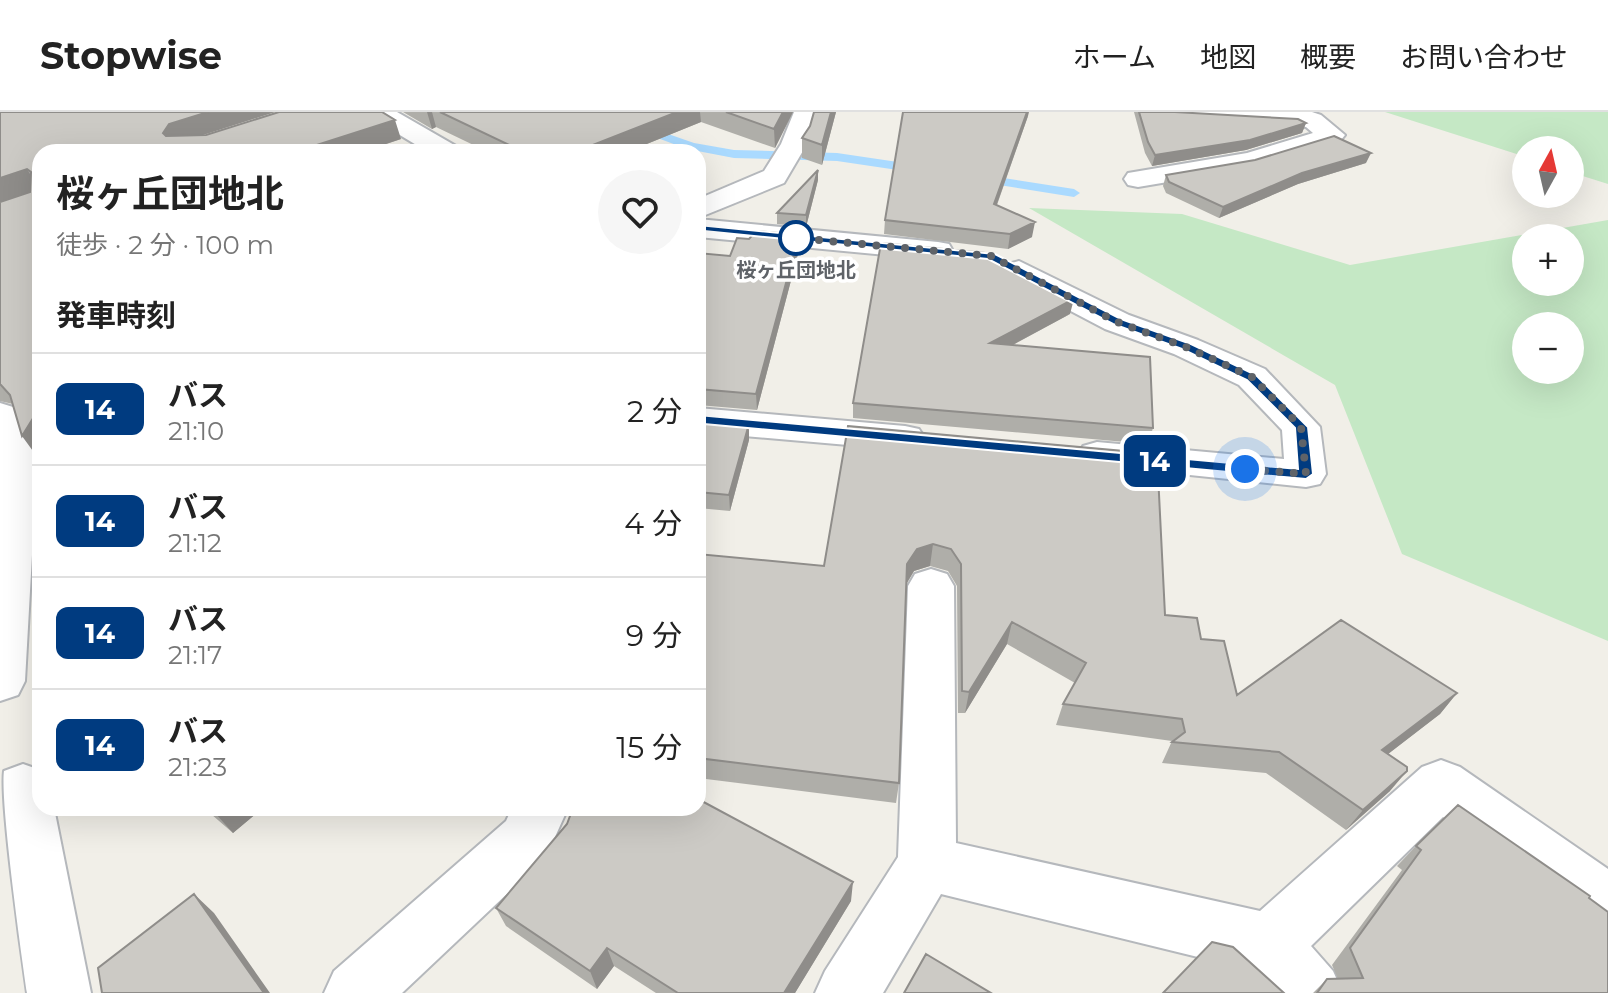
<!DOCTYPE html>
<html lang="ja">
<head>
<meta charset="utf-8">
<style>
  body { margin:0; font-family:Montserrat,"Noto Sans JP",sans-serif; background:#f6f6f6; color:#222; height:100vh; display:flex; flex-direction:column; font-size:30px; white-space:nowrap }
  * { box-sizing:border-box; margin:0 }
  p { font-size:26px; color:#767676 }
  .icon { flex:none; width:44px; height:44px; fill:none; stroke:currentColor; stroke-width:2; stroke-linecap:round; stroke-linejoin:round }
  .map { position:relative; flex:1; overflow:hidden }
  .details { position:absolute; left:32px; top:32px; width:674px; height:672px; display:flex; flex-direction:column; background:#fff; border-radius:24px; box-shadow:0 8px 32px #0002 }
  .details>* { flex:none }
  .badge { padding:0 16px; border-radius:12px; font-size:28px; line-height:52px }
  .needle { width:52px; rotate:8deg }
  .controls { position:absolute; left:1512px; top:24px; display:grid; gap:16px }
  .controls a { display:grid; place-items:center; width:72px; height:72px; border-radius:50%; background:#fff; box-shadow:0 8px 32px #0002; font-size:40px }
  .you { position:absolute; width:40px; height:40px; margin:-20px; border:6px solid #fff; border-radius:50%; background:#1a73e8; box-shadow:0 0 0 12px #1a73e833 }
  .map>.badge { position:absolute; translate:-50% -50%; box-shadow:0 0 0 4px #fff }
  h2 { padding:0 24px; font-size:30px; line-height:72px }
  .round { display:grid; place-items:center; flex:none; width:84px; height:84px; border-radius:42px; background:#f6f6f6 }
  .head { display:flex; align-items:center; justify-content:space-between; height:136px; padding:0 24px }
  h1 { font-size:38px; font-weight:700; line-height:60px }
  ul { padding:0; list-style:none }
  li { display:flex; align-items:center; gap:24px; height:112px; padding:0 24px; border-top:2px solid #e0e0e0 }
  li div { flex:1 }
  li b { display:block; font-size:30px }
  li em { font-style:normal }
  li .badge { min-width:88px; font-weight:700; text-align:center }
  header { display:flex; align-items:center; gap:48px; box-sizing:border-box; height:112px; padding:0 40px; background:#fff; border-bottom:2px solid #e0e0e0 }
  header strong { font-size:38px }
  nav { display:flex; gap:44px; margin-inline-start:auto; font-size:28px }
  .map>svg:first-child { display:block }
</style>
</head>
<body>
<header>
<strong>Stopwise</strong>
<nav><a>ホーム</a><a>地図</a><a>概要</a><a>お問い合わせ</a></nav>
</header>
<div class="map">
<svg width="1608" height="881" viewBox="0 0 1608 881">
  <rect width="100%" height="100%" fill="#f1efe8"/>
  <path fill="#c5e8c5" fill-rule="evenodd" d="M1385 0H1608V72L1570 60V38H1526V45Z
    M1029 96 1182 102 1350 153 1608 108V529L1402 442 1335 273ZM1526 126H1570V170H1526ZM1526 214H1570V258H1526Z"/>
  <g fill="none" stroke-linecap="round" stroke-linejoin="round">
    <path fill="#aadaff" fill-rule="evenodd" d="M588 0H605L694 31 734 38 837 41 918 53 924 57 918 61 837 49 734 46 687 37Z
      M978 62 1074 77 1080 81 1074 85 974 69 972 66Z"/>
    <defs>
      <path id="minor" d="M367 0H397L456 34 460 40H428L370 5Z
        M794 0H818L807 32 784 71 698 106V87L764 59 781 32Z
        M1156 0H1312L1321 3 1345 23 1341 28 1251 56 1138 75 1128 73 1124 67 1128 61 1247 41 1313 21 1306 15 1168 7 1159 5Z
        M698 107 938 130 949 132 953 139 949 146 938 148 698 125Z
        M1019 149 1129 203 1198 228 1265 257 1320 315 1326 362 1320 372 1306 375 1083 352 1077 343 1083 334 1097 330 1284 347 1282 318 1239 273 1174 242 1105 217 1008 166 1003 159 1008 152Z
        M0 291 13 295 24 307 37 353 25 569 18 583 0 589Z
        M698 296 905 314 919 317 925 326 919 335 905 338 698 320Z
        M931 457 947 462 954 474 956 731 1260 799 1422 655 1441 648 1460 655 1608 757V821L1587 812 1443 705 1311 834 1333 859 1343 881H1270L1251 858 941 782 883 881H815L825 859 898 745 908 474 915 462Z
        M23 652 40 658V696H54L91 881H27C21 840 0 689 4 659Z
        M512 696H568L546 745 402 881H324L334 859 506 709Z"/>
    </defs>
    <use href="#minor" stroke="#b5b8bc" stroke-width="4"/>
    <use href="#minor" fill="#fff" fill-rule="evenodd"/>
  </g>
  <path fill="#afaea9" d="M0 0H275L202 23 401 27 362 40H40V344L38 346 13 292 0 289Z
    M403 0H793L775 36 701 10 627 40H488L436 15 432 17Z
    M814 0H836L822 53 802 46V26L810 14Z
    M1134 0H1175L1306 11 1302 21 1246 38 1152 54 1145 41Z
    M1028 4 997 93 1032 125 1008 137 884 122 885 108Z
    M1366 51 1298 72 1219 106 1166 81 1163 74 1166 63Z
    M818 58V68L806 115 777 112V101Z
    M799 138 757 298 698 293V141L730 144Z
    M1070 202 1013 233 1153 316 1148 332 853 306V291Z
    M698 307 749 312V328L730 399 698 396Z
    M848 314 1165 503 1201 527 1237 583 1457 581 1440 602 1388 642 1390 679 1346 718 1266 661 1162 651 1172 629 1056 613 1063 592 1075 571 1007 532 965 601H958L957 474 948 459 930 454 914 459 907 471 899 671 896 691 698 666V442L824 454Z
    M204 696H263L233 721Z
    M567 712 851 789 795 881H656L614 854 597 877 506 814 496 796Z
    M1416 734 1589 786 1608 881H1313L1327 867H1338L1332 853 1402 758 1397 754Z"/>
  <path fill="#8f8d8a" d="M208 0H275L178 31 163 21 169 12Z
    M427 0H432L436 15 432 17Z
    M677 0H700L701 10 627 40H575Z
    M783 0H793L775 36 774 17Z
    M831 0H836L822 53V33Z
    M1027 0H1029L1028 4 992 106 994 92Z
    M395 8 401 27 362 40H295Z
    M1306 11 1302 21 1246 38 1152 54 1155 43Z
    M1371 41 1366 51 1298 72 1219 106 1223 95 1302 61Z
    M27 57 39 77 0 90V66Z
    M818 58V68L806 115V103Z
    M1035 110 1032 125 1008 137 1010 122Z
    M799 123V138L757 298 756 282Z
    M1074 187 1070 202 988 246 990 231Z
    M40 295V344L38 346 22 324Z
    M749 312V328L730 399 729 383Z
    M933 432 930 454 914 459 905 474 907 452 917 437Z
    M1012 510 1007 532 965 601 969 580Z
    M1457 581 1440 602 1366 659 1382 638Z
    M1407 659 1390 679 1346 718 1363 698Z
    M222 696H263L233 721 215 701Z
    M853 770 851 789 795 881H784Z
    M194 782 214 801 270 881H264Z
    M607 836 614 854 597 877 590 859Z"/>
  <path fill="#cccac5" stroke="#8f8d8a" stroke-width="2" d="M0 0H208L169 12 163 21 166 24 206 23 279 0H382L395 8 295 40H40V295L22 324 10 283 0 272V90L30 80 31 60 27 57 0 66Z
    M440 0H677L575 40H524Z
    M726 0H783L774 17Z
    M814 0H831L822 33 802 26 810 14Z
    M903 0H1027L994 92 1035 110 1010 122 885 108Z
    M1139 0H1175L1298 7 1306 11 1250 28 1155 43 1148 30Z
    M1334 24 1371 41 1302 61 1223 95 1169 70 1166 63 1255 48Z
    M818 58 806 103 777 101Z
    M756 119 799 123 756 282 698 277V141L730 144 737 126 749 127Z
    M881 131 985 141 1074 187 990 231 1150 245 1153 316 853 291Z
    M698 307 749 312 729 383 698 380Z
    M848 314 1157 342 1165 503 1197 506 1201 527 1224 529 1237 583 1341 508 1457 581 1382 638 1407 655V659L1363 698 1279 640 1172 630 1185 620 1182 607 1063 592 1086 551 1012 510 969 580 962 579 961 452 951 437 933 432 917 437 907 452 899 671 698 646V442L824 454Z
    M698 687 853 770 784 881H678L607 836 590 859 496 796 567 712 573 696H698Z
    M1458 693 1590 784 1589 786 1608 800V881H1317L1327 867 1363 866 1350 836 1421 738 1416 734Z
    M210 696H222L215 701Z
    M194 782 264 881H102L98 856Z
    M1212 830 1233 835 1284 881H1163Z
    M926 842 991 881H904Z"/>
  <path fill="#003b80" stroke="#fff" stroke-width="2" d="M698 113 995 142 1121 207 1191 232 1256 263 1308 315 1313 362 1306 367 693 311V305L698 303 1298 357 1295 316 1247 268 1182 237 1113 212 988 147 694 118 693 116Z"/>
  <g fill="none" stroke-linecap="round" stroke-linejoin="round">
    <path stroke="#5f6368" stroke-width="8" stroke-dasharray="0 14.4" d="M796 126 786 125 991 144 1117 210 1186 235 1252 265 1301 315 1306 362 1245 357"/>
  </g>
  <circle fill="#fff" stroke="#003b80" stroke-width="4" cx="796" cy="126" r="16"/>
  <g text-anchor="middle" stroke-width="7" stroke-linejoin="round" paint-order="stroke">
    <g font-size="20" font-weight="bold" fill="#5f6368" stroke="#fff">
      <text x="796" y="165">桜ヶ丘団地北</text>
    </g>
  </g>
</svg>
<div class="controls">
<a><svg class="needle" viewBox="-14 -14 28 28"><path d="M0-13l5 13h-10z" fill="#e53935"/><path d="M0 13l5-13h-10z" fill="#767676"/></svg></a>
<a>+</a>
<a>−</a>
</div>
<div class="you" style="left:1245px;top:357px"></div>
<b class="badge" style="left:1155px;top:349px;background:#003b80;color:#fff">14</b>
<section class="details">
<div class="head"><div><h1>桜ヶ丘団地北</h1><p>徒歩 · 2 分 · 100 m</p></div><a class="round"><svg class="icon" aria-label="heart" viewBox="0 0 24 24"><path d="M12 20l-8-8c-3-5 5-10 8-4 3-6 11-1 8 4z"/></svg></a></div>
<h2>発車時刻</h2>
<ul>
<li><span class="badge" style="background:#003b80;color:#fff">14</span><div><b>バス</b><p>21:10</p></div><em>2 分</em></li>
<li><span class="badge" style="background:#003b80;color:#fff">14</span><div><b>バス</b><p>21:12</p></div><em>4 分</em></li>
<li><span class="badge" style="background:#003b80;color:#fff">14</span><div><b>バス</b><p>21:17</p></div><em>9 分</em></li>
<li><span class="badge" style="background:#003b80;color:#fff">14</span><div><b>バス</b><p>21:23</p></div><em>15 分</em></li>
</ul>
</section>
</div>
</body>
</html>
